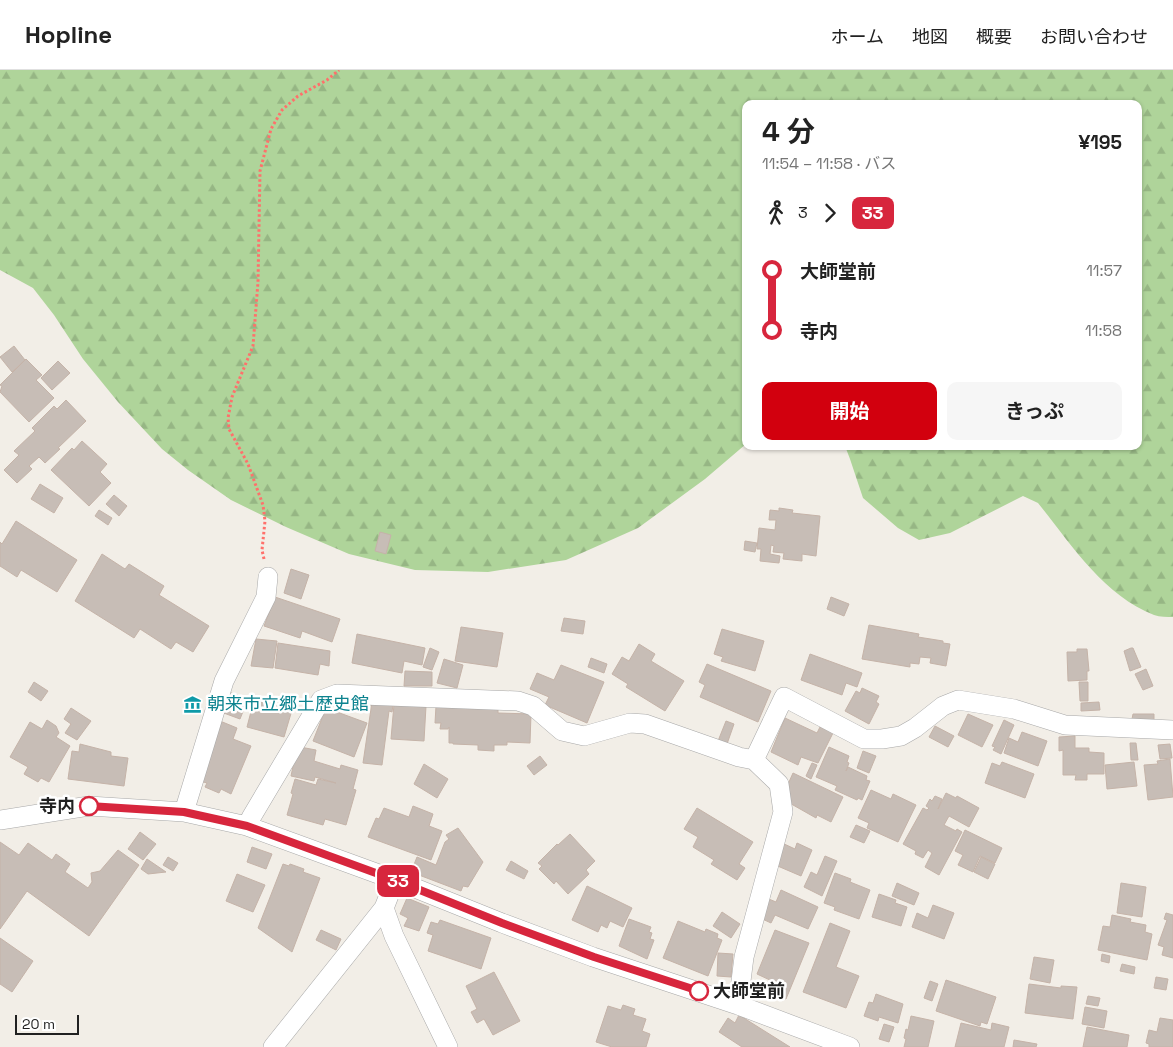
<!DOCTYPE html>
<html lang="ja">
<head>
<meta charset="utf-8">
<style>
  body { margin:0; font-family:"Space Grotesk","Noto Sans JP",sans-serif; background:#f6f6f6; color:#222; height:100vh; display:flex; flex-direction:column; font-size:19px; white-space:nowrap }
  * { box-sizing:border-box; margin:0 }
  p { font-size:16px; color:#767676 }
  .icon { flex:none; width:28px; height:28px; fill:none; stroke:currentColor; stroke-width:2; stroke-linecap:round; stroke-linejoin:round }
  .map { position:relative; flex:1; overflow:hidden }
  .details { position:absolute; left:742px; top:30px; width:400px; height:350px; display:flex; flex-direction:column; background:#fff; border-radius:10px; box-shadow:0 1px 4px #0004 }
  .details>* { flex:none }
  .badge { padding:0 10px; border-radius:8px; font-size:18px; line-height:32px }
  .scale { position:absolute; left:15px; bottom:12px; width:64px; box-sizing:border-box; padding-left:5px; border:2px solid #212121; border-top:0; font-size:14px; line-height:18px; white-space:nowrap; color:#212121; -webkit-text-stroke:4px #fff; paint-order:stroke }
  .map>.badge { position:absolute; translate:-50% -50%; box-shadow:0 0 0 2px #fff }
  .legs { display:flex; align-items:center; gap:8px; height:55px; padding:0 20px; font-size:16px }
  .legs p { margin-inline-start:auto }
  .head { display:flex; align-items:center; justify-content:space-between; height:85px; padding:0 20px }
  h1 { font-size:28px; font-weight:700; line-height:38px }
  .button { display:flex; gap:10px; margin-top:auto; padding:10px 20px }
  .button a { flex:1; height:58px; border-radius:10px; background:#d2000e; color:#fff; font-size:20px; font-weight:700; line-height:58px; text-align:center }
  .button a+a { background:#f6f6f6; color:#222 }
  ul { padding:0 20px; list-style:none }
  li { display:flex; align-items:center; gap:18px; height:60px; font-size:19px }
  li i { display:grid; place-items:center; width:8px; height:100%; margin:0 6px; background:currentColor }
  li i::after { content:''; width:12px; height:12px; margin:-6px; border:4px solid; border-radius:50%; background:#fff }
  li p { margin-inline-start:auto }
  li:first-child i { background:linear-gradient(#0000 50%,currentColor 0) }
  li:last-child i { background:linear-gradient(currentColor 50%,#0000 0) }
  header { display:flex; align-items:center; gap:30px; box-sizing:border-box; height:70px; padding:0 25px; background:#fff; border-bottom:1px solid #e0e0e0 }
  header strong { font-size:24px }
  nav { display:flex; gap:28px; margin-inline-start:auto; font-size:18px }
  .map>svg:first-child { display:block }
</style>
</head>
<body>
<header>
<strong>Hopline</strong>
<nav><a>ホーム</a><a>地図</a><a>概要</a><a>お問い合わせ</a></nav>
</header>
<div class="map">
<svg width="1173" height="977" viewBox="0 0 1173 977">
  <defs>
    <pattern id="forest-firs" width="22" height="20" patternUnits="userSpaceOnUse" patternTransform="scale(1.25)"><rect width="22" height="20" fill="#afd49a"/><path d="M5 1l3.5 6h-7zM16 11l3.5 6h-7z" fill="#96b684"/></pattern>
  </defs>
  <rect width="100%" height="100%" fill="#f2eee7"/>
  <path fill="url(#forest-firs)" d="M0 0H1173V547C1167 547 1160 547 1154 545 1103 525 1071 474 1038 433L1023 426 950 463 919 470 898 458 863 428 850 389 845 376H1139V34H746V374L705 409 638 458 566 490 488 502 415 500 349 484 286 457 231 430 188 400 162 379 118 332 83 289 54 245 33 218 0 200Z"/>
  <path fill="#c7bdb6" stroke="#c5b3a8" d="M14 276 25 290 12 302 0 287Z
    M26 289 42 305 36 310 54 328 29 352 0 322 2 316 0 315Z
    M58 291 70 303 52 320 41 308Z
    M66 330 86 351 58 378 60 379 45 393 39 387 29 396 32 399 17 413 4 400 19 385 14 381 35 361 32 358 54 336 57 339Z
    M82 371 107 394 100 402 111 413 89 436 51 400 72 378 74 380Z
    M40 414 63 428 54 443 31 429Z
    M114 425 127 436 119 446 106 434Z
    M779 438 793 440 792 443 820 446 816 486 802 484V491L783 489 784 483 773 482 774 476 771 475 770 484 780 486 779 493 760 491 761 479H757L759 458 775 460 776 450H769L770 440 779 441Z
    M99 440 112 448 108 455 95 446Z
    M16 451 77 490 57 522 21 500 17 507 0 496V472L2 474Z
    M380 462 391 465 386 484 375 481Z
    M745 471 757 473 755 482 744 480Z
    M102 484 125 499 129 494 164 516 159 525 209 556 193 582 176 572 171 579 140 559 134 568 75 531Z
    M291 499 309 505 301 529 284 523Z
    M275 527 340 549 332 572 302 561 300 568 264 556Z
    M831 527 849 534 844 546 827 539Z
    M564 548 585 551 583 564 561 561Z
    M869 555 919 564 918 567 943 571V573L950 574 946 596 930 593 931 588 920 587 919 594 910 593V597L862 589Z
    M461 557 503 563 497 597 455 591Z
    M722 559 764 571 755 601 721 591 723 587 714 584Z
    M357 564 425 578 422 595 404 591 402 603 352 593Z
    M256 569 277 571 273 598 251 596Z
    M278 573 330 581 329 596 320 594 318 605 275 598Z
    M639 574 655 584 651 591 684 611 665 641 626 617 628 614 612 604 622 587 629 591Z
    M430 578 439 582 432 600 423 597Z
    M1131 578H1133L1141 597 1130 601 1124 581Z
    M1077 579H1087L1089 601H1087V610L1068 611 1067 582H1077Z
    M810 584 862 603 857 617 846 613 842 625 801 610Z
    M591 588 607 594 604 603 588 597Z
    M444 589 463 595 457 618 437 613Z
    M707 594 771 621 758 652 700 627 705 615 699 612Z
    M561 595 604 612 587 653 545 635 549 627 530 619 537 603 554 610Z
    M1146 599 1153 616 1143 620 1135 604Z
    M405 601 432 602V616H404Z
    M34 612 48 621 41 631 28 622Z
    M1079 612H1088V631H1080Z
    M862 618 879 626 876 632 879 634 869 654 845 641 856 621 860 623Z
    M229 622 248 629 240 649 221 642Z
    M254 630 292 640 284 667 247 657Z
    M372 632 393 635 392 642 389 641 382 695 363 693Z
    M1099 632 1100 640 1081 641V633Z
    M394 634 426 636 424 671 391 669Z
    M436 636 498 637V643L531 644 530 673 507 672V675H494V681L478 680V675L453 674V673H449V657L448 659H440L441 653H435Z
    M71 638 91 651 77 670 65 663 71 654 64 649Z
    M326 638 367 653 354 687 313 671Z
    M968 644 993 655 982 677 958 665Z
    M1133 644H1154V650L1132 649Z
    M785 648 817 663 820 657 833 663 818 693 801 687 798 695 771 682Z
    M47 650 56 656 59 663 56 667 70 676 49 712 41 708 38 712 24 704 28 697 10 687 30 652 42 659Z
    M1004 650 1014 655 1001 684 993 680 995 677 992 676Z
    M220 651 237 658 233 669 251 676 231 724 221 719 219 723 205 717 207 713 200 711Z
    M726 651 734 654 727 674 718 671Z
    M935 656 954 666 948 677 929 667Z
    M1022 662 1047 671 1038 696 1004 683 1009 668 1018 672Z
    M1075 666V678H1089V682L1104 683V704H1087V710H1075L1076 705H1063V680L1059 681V667Z
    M1130 673H1136L1138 690H1131Z
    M80 674 111 682V686L128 688 124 716 68 709 72 681 79 682Z
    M1170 674 1172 688 1160 689 1158 675Z
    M300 677 316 680 314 691 340 699 341 695 358 700 353 719 356 720 346 755 325 749 323 755 287 745 293 724 291 723 295 709 316 715 318 709 336 713 315 707 314 711 291 706 295 687H298Z
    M829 677 849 686 847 692 849 693 846 701 848 697 867 706 866 710 870 711 862 730 858 728 857 730 835 720 837 716 816 707Z
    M863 681 876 686 869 703 857 698Z
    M540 686 547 695 534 705 527 696Z
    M1170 689 1173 727 1148 730 1144 695 1158 694 1157 691Z
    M1002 692 1034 704 1025 728 985 713 992 693 1000 696Z
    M1134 692 1137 716 1107 719 1105 695Z
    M812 693 817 695 811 709 806 706Z
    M424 694 448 709 437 728 414 714Z
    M793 703 843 727 831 752 817 745 816 748 786 731 790 723 785 721Z
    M871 720 891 729 893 724 916 735 898 772 867 758 869 753 858 748Z
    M946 723 956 728 957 726 979 738 969 757 949 746 944 755 956 761 957 759 962 762 939 805 925 797 932 783 928 780 923 788 915 784 916 781 903 774 923 738 927 740 929 738 926 736 930 729 932 731 935 726 942 729 938 739Z
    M413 736 433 744 429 756 442 761 431 790 368 767 376 748 379 749 384 738 409 747Z
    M697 738 753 772 739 794 745 798 737 810 711 794 714 790 693 777 698 767 684 759Z
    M856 755 870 761 864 773 850 767Z
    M458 758 483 792 468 817 463 816 461 821 411 802 417 787 436 795 445 772 449 769 446 765Z
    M965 760 1002 778 995 793 980 786 973 802 958 795 963 785 955 781Z
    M140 762 156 774 143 790 128 779Z
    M570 764 595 791 586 800 589 804 568 824 556 811 554 814 539 799 542 796 538 793 557 774 558 775Z
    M0 772 19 785 28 773 52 790 56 784 70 794 65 802 88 818 92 812 91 803 100 801 118 780 139 795 89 866 27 821 0 859Z
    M782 773 795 779 797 773 812 780 801 806 773 794Z
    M252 777 272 784 266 799 247 792Z
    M825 786 837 791 822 826 804 817 811 802 817 805Z
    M168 787 178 793 173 801 163 795Z
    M981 787 995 794 988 809 974 802Z
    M147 789 166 802 148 804 141 799Z
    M511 791 528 801 524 809 506 800Z
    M283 794 289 796 290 794 304 799 303 802 320 808 292 882 258 858Z
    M835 803 851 809 850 812 870 820 859 849 834 840 835 837 824 833Z
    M237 804 265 815 253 842 226 831Z
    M897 813 919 823 914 835 892 826Z
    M1121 813 1146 817 1142 847 1117 843Z
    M587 816 632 838 623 857 610 851 607 858 601 855 598 862 572 850Z
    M781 820 818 837 808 859 775 845 771 853 758 847 764 827 776 832Z
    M879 824 896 830 895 833 907 837 901 856 872 847Z
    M407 828 429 837 419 861 404 856 408 848 400 844Z
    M933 835 954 843 944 869 912 857 917 843 928 848Z
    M722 842 740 854 731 868 713 856Z
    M1166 843 1173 845V888L1162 885 1164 877 1158 875 1167 850 1164 849Z
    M1112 845 1131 849 1130 852 1146 855 1145 862 1152 864 1147 890 1098 880 1103 856 1110 857Z
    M629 849 651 857 649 862 652 863 650 869 654 870 647 889 619 876Z
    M440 850 491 868 481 899 428 881 433 865 427 863 431 852 438 854Z
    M678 851 705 862 706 859 718 864 717 868 722 870 708 906 663 888Z
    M830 853 850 861 836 897 859 906 846 938 803 922Z
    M321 860 341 869 336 880 316 870Z
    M775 860 809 873 786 929 768 921 772 911 757 904Z
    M0 868 33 891 12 922 0 914Z
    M718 883 733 884 731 907 717 906Z
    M1102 884 1110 886 1109 893 1101 891Z
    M1034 887 1054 890 1050 913 1030 909Z
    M1122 894 1135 897 1134 904 1120 901Z
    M494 902 520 951 493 965 484 949 477 953 471 942 477 939 466 916Z
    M1156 907 1168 909 1166 920 1154 918Z
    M946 910 996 927 987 954 981 952 980 956 936 941Z
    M930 911 938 914 932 931 924 928Z
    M1029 914 1061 918V916L1077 917 1073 949 1025 943Z
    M876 924 903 934 898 953 879 947 878 951 864 946 869 932 873 933Z
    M1088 926 1100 928 1098 936 1086 934Z
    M623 935 635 939 633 945 646 949 642 961 650 964 646 977H612L596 972 608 936 621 940Z
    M1085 937 1107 941 1104 958 1082 954Z
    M739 945 790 977H742L719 962 728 948 735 953Z
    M911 946 934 951 928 977H904L906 969 904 968 906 959 908 960Z
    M1160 948 1173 950V977H1149V974L1146 973 1149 960 1157 962Z
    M961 953 991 960 992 953 1009 957 1004 977H955Z
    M884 954 894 957 889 972 879 969Z
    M1087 957 1129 965 1127 977H1083Z
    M1014 970 1037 974 1036 977H1013Z"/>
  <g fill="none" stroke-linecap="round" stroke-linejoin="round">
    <defs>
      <path id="minor" d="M754 690 784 627 864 669H882L901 666 915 658 943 636 958 630 1014 639 1065 655 1173 660
        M184 742 224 611 266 527 268 507
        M0 750 89 736 184 742 247 756 395 810 502 853 593 887 738 935 850 977
        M247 756 252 746 321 630 337 624 518 631 533 636 562 661 584 666 630 653 645 654 739 687 754 690 779 714 783 742 744 887 738 935
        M384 838 394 866 448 977
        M273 977 384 838 395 810"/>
    </defs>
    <use href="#minor" stroke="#a8a8a8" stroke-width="20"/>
    <path stroke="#ff706b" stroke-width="3" stroke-dasharray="2.5 2.5" stroke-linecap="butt" d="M264 489 262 480 265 451 263 435 248 394 229 359 228 348 232 327 253 276 258 212 260 101 271 59 282 40 298 26 327 10 339 0"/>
    <use href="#minor" stroke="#fff" stroke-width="19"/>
  </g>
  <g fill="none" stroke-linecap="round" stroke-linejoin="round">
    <defs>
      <path id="line-1" d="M89 736 184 742 247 756 395 810 502 853 594 887 699 921"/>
    </defs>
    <use href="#line-1" stroke="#fff" stroke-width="11"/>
    <use href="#line-1" stroke="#d7263d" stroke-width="8"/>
  </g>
  <defs>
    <symbol id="museum-bare" viewBox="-9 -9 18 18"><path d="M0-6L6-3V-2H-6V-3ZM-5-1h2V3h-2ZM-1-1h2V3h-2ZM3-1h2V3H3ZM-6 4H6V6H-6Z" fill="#0f9aa8" stroke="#fff" stroke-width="2.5" paint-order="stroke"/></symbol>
  </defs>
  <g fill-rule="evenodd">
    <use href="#museum-bare" x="180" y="622" width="25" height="25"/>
  </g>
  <g fill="#fff" stroke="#d7263d" stroke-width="2.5">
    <circle cx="89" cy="736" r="9"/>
    <circle cx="699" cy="921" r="9"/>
  </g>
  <g text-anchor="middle" stroke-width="5" stroke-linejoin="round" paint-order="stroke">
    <g font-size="18" fill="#0d838f" stroke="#fff" text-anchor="start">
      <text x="207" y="640">朝来市立郷土歴史館</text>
    </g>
    <g font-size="18" font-weight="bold" fill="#212121" stroke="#fff" text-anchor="end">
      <text x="75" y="742">寺内</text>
      <text x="713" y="927" text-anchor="start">大師堂前</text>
    </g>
  </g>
</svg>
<div class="scale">20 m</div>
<b class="badge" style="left:398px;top:811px;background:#d7263d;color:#fff">33</b>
<section class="details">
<div class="head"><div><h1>4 分</h1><p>11:54 – 11:58 · バス</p></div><b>¥195</b></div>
<div class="legs"><svg class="icon" aria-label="walk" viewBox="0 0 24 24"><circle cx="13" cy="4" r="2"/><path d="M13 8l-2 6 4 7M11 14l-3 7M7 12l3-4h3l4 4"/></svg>3<svg class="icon" aria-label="forward" viewBox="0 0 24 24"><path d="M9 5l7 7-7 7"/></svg><b class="badge" style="background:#d7263d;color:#fff">33</b></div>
<ul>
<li><i style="color:#d7263d"></i><b>大師堂前</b><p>11:57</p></li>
<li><i style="color:#d7263d"></i><b>寺内</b><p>11:58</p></li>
</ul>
<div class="button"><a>開始</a><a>きっぷ</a></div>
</section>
</div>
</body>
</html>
